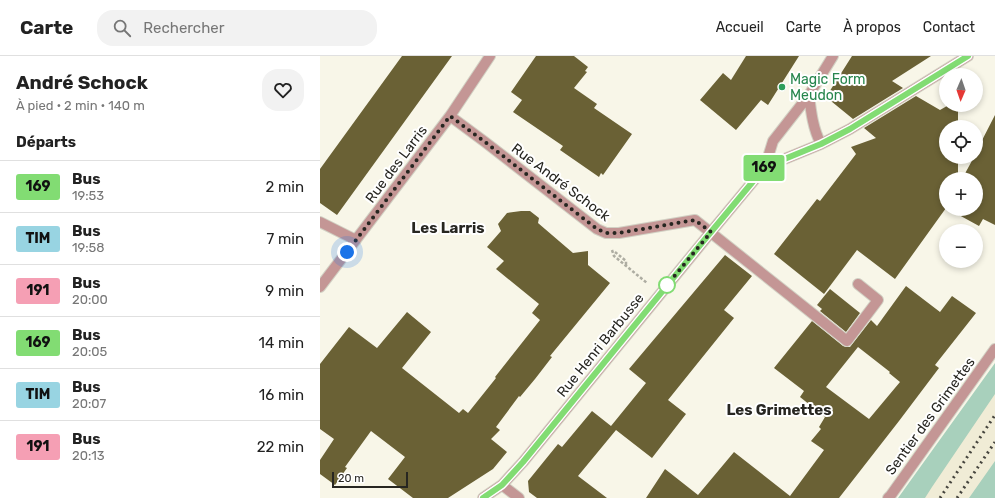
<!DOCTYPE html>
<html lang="fr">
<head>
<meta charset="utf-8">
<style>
  body { margin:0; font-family:Rubik,sans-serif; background:#f2f2f2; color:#222; height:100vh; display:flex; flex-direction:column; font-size:15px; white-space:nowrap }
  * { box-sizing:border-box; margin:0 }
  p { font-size:13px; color:#767676 }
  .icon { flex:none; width:22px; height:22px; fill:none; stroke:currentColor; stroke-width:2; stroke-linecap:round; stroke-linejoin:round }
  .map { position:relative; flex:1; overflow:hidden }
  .sheet { display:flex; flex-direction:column; background:#fff; width:320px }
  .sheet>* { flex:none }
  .badge { padding:0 8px; border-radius:3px; font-size:14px; line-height:26px }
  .needle { width:26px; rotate:182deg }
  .controls { position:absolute; left:619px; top:12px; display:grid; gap:8px }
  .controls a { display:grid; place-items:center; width:44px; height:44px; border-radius:50%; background:#fff; box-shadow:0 2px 6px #0003; font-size:20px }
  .scale { position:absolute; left:12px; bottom:10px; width:76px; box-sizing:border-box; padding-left:4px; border:2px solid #272621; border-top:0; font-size:11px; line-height:14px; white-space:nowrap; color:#272621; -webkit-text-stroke:3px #fff; paint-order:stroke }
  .you { position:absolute; width:20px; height:20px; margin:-10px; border:3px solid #fff; border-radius:50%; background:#1a73e8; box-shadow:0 0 0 6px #1a73e833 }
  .map>.badge { position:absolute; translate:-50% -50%; box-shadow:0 0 0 2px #fff }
  h2 { padding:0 16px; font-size:15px; line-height:36px }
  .round { display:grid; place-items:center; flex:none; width:42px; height:42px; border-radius:16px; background:#f2f2f2 }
  .overview { display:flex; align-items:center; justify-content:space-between; height:68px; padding:0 16px }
  h1 { font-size:19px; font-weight:700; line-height:30px }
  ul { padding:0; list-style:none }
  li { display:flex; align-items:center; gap:12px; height:52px; padding:0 16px; border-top:1px solid #e0e0e0 }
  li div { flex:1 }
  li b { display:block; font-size:15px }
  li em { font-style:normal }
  li .badge { min-width:44px; font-weight:700; text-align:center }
  header { display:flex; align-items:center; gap:24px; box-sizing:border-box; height:56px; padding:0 20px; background:#fff; border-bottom:1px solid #e0e0e0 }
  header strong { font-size:19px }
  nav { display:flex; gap:22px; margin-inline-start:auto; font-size:14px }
  .search { width:280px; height:36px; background:#f2f2f2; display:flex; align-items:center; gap:10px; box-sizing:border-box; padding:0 14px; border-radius:16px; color:#767676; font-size:15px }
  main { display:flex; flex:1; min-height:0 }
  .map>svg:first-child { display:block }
</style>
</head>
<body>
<header>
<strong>Carte</strong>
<div class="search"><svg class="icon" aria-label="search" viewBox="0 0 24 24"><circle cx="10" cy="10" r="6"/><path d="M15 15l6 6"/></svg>Rechercher</div>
<nav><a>Accueil</a><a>Carte</a><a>À propos</a><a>Contact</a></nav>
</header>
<main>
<section class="sheet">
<div class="overview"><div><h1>André Schock</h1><p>À pied · 2 min · 140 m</p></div><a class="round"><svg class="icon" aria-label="heart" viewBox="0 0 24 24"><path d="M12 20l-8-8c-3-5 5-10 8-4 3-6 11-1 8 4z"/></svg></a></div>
<h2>Départs</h2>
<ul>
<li><span class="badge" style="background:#82dc73;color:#111">169</span><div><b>Bus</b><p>19:53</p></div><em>2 min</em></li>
<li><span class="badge" style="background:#98d4e2;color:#111">TIM</span><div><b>Bus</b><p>19:58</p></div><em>7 min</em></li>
<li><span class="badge" style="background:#f59fb4;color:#111">191</span><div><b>Bus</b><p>20:00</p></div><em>9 min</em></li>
<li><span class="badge" style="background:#82dc73;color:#111">169</span><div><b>Bus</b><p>20:05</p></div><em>14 min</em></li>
<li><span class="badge" style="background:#98d4e2;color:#111">TIM</span><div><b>Bus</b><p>20:07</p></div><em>16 min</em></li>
<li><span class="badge" style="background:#f59fb4;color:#111">191</span><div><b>Bus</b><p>20:13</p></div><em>22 min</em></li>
</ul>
</section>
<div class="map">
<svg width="675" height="442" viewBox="0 0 675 442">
  <rect width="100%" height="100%" fill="#f8f6e8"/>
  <path fill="#f0ecd6" d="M675 321V425L663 442H594Z"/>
  <path fill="#a8d0bc" d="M675 307V338L612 431 605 442H578Z
    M675 405V442H649Z"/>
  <path fill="#6a6135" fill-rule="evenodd" d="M82 0H132L17 159 0 147V113Z
    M216 0H254L268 11 265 15 267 16 254 32 277 48 274 52 312 78 283 119 281 117 279 121 240 94 243 90 193 56 202 44 191 36Z
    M426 0H479L448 49 441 44 416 74 380 44 403 17 411 24Z
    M532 0H611L572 25 583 32 533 63 506 41Z
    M596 40 620 54 627 50 638 55V71H626V101H638V123H626V152L575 223 537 194 504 238 454 198 497 143 500 145 536 98 531 91 556 82 544 72Z
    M675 59V169L663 163 659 170 628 153H656V123H642L654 101H656V96Z
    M201 155H210L219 162 218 167 253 197 268 195V209L290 227 230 300 232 301 215 323 200 341 199 340 176 371 180 374 171 383 187 396 173 413 128 442H93L68 423 85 401 51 375 25 411 27 412 15 429 0 418V404L14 383 0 373V308L29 271 57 292 87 256 111 276 82 312 139 357 143 353 148 357 176 322 175 321 220 264 212 257 219 248 176 213 184 205 167 191 181 175 178 168 187 157Z
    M405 199 432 220 404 254 414 262 348 344 366 358 332 402 296 374 258 420 287 442H217L209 436 208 425 238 388 242 391 272 355 291 370 326 327 309 313Z
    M586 230 620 256 632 240 656 257 615 309 619 312 579 365 519 442H326L345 413 378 439 414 396 470 440 504 394 491 385 501 373 499 371 505 361 480 341 484 335 454 312 492 265 523 290 526 291H530L551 264 557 270ZM538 291 570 316 569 317 580 326 549 363 506 331Z
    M510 233 540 257 526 276 500 255 502 253 497 249Z"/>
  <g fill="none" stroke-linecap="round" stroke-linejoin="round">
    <defs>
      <path id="minor" d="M489 39C491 56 493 73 501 88
        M130 60 165 86 277 173 286 177H299L375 164 527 285 558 244 538 228
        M445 111 501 88 530 73 648 0
        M0 166 36 184
        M0 231 130 60 170 0
        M182 429 199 442
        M163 442 182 429 203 406 391 176 445 111 453 85 489 39 513 0
        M568 442 571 439 675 293"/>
    </defs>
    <use href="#minor" stroke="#d2d1c4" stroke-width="12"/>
    <path stroke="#aeada2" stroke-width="2.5" stroke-dasharray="3 2" stroke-linecap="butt" d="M292 194 294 200 327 227
      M295 196 306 205V210"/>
    <use href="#minor" stroke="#c49695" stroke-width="10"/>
    <path stroke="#46453e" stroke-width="3" stroke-dasharray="2 4" stroke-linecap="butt" d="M620 442 675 359
      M637 442 675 386"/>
  </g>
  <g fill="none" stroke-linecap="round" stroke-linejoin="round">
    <defs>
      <path id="line" d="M163 442 182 429 203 406 381 188 445 111 501 88 530 73 648 0"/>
    </defs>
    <use href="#line" stroke="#fff" stroke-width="9"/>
    <use href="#line" stroke="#82dc73" stroke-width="6"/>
    <path stroke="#272621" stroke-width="4" stroke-dasharray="0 7.2" d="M27 196 130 60 165 86 277 173 286 177H299L375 164 391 176 347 229"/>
  </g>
  <circle fill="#2e9e5b" stroke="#fff" stroke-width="1.5" cx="462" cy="31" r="4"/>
  <circle fill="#fff" stroke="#82dc73" stroke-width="2" cx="347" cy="229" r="8"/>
  <g text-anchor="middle" stroke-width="4" stroke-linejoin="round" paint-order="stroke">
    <g font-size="14" fill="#27864d" stroke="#fff" text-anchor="start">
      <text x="470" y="28">Magic Form<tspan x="470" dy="16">Meudon</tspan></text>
    </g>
    <g font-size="14" fill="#272621" stroke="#fff">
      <text transform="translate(76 108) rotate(-53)" y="5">Rue des Larris</text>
      <text transform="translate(241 126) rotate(37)" y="5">Rue André Schock</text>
      <text transform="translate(280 289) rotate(-51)" y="5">Rue Henri Barbusse</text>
      <text transform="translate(610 360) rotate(-54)" y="5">Sentier des Grimettes</text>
    </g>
    <g font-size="15" font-weight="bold" fill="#272621" stroke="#fff">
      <text x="128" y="177">Les Larris</text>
      <text x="459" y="359">Les Grimettes</text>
    </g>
  </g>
</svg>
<div class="controls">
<a><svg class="needle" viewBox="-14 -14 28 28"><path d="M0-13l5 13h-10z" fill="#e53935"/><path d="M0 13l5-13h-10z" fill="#767676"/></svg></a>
<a><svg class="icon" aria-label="locate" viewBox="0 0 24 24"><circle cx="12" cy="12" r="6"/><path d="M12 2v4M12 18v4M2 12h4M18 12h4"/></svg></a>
<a>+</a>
<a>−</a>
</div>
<div class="scale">20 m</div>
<div class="you" style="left:27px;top:196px"></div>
<b class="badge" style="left:444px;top:112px;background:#82dc73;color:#111">169</b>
</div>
</main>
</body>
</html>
